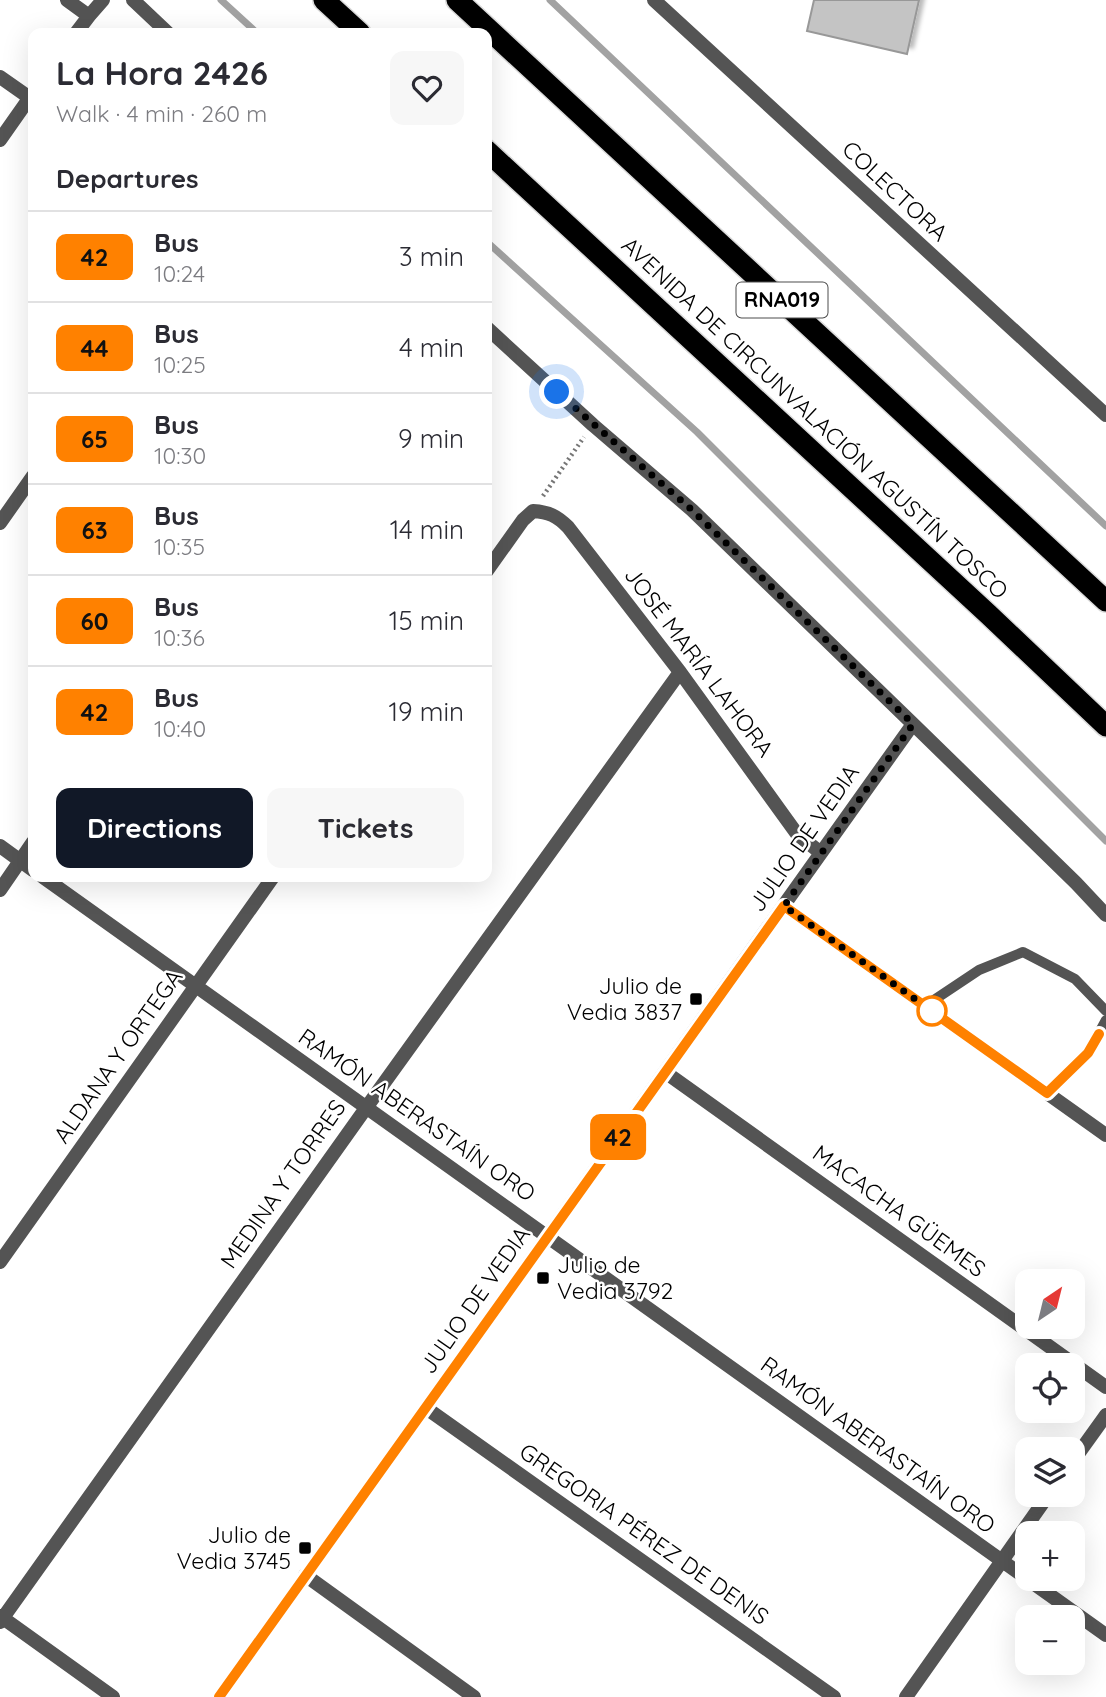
<!DOCTYPE html>
<html lang="en">
<head>
<meta charset="utf-8">
<style>
  body { margin:0; font-family:Quicksand,sans-serif; background:#f7f7f7; color:#2b2b33; height:100vh; display:flex; flex-direction:column; font-size:26px; white-space:nowrap }
  * { box-sizing:border-box; margin:0 }
  p { font-size:23px; color:#7c7c81 }
  .icon { flex:none; width:38px; height:38px; fill:none; stroke:currentColor; stroke-width:2; stroke-linecap:round; stroke-linejoin:round }
  .map { position:relative; flex:1; overflow:hidden }
  .drawer { position:absolute; left:28px; top:28px; width:464px; height:854px; display:flex; flex-direction:column; background:#fff; border-radius:14px; box-shadow:0 7px 28px #0002 }
  .drawer>* { flex:none }
  .badge { padding:0 14px; border-radius:10px; font-size:24px; line-height:46px }
  .needle { width:46px; rotate:35deg }
  .tools { position:absolute; left:1015px; top:1269px; display:grid; gap:14px }
  .tools a { display:grid; place-items:center; width:70px; height:70px; border-radius:14px; background:#fff; box-shadow:0 7px 28px #0002; font-size:35px }
  .you { position:absolute; width:35px; height:35px; margin:-18px; border:5px solid #fff; border-radius:50%; background:#1a73e8; box-shadow:0 0 0 10px #1a73e833 }
  .map>.badge { position:absolute; translate:-50% -50%; box-shadow:0 0 0 4px #fff }
  h2 { padding:0 28px; font-size:26px; line-height:63px }
  .round { display:grid; place-items:center; flex:none; width:74px; height:74px; border-radius:14px; background:#f7f7f7 }
  .headline { display:flex; align-items:center; justify-content:space-between; height:119px; padding:0 28px }
  h1 { font-size:33px; font-weight:700; line-height:52px }
  .cta { display:flex; gap:14px; margin-top:auto; padding:14px 28px }
  .cta a { flex:1; height:80px; border-radius:14px; background:#111827; color:#fff; font-size:28px; font-weight:700; line-height:80px; text-align:center }
  .cta a+a { background:#f7f7f7; color:#2b2b33 }
  ul { padding:0; list-style:none }
  li { display:flex; align-items:center; gap:21px; height:91px; padding:0 28px; border-top:2px solid #e1e1e2 }
  li div { flex:1 }
  li b { display:block; font-size:26px }
  li em { font-style:normal }
  li .badge { min-width:77px; font-weight:700; text-align:center }
  .map>svg:first-child { display:block }
</style>
</head>
<body>
<div class="map">
<svg width="1106" height="1697" viewBox="0 0 1106 1697">
  <defs>
    <filter id="shadow"><feDropShadow dx="6" dy="-6" stdDeviation="2" flood-color="#0004"/></filter>
  </defs>
  <rect width="100%" height="100%" fill="#fff"/>
  <g fill="none" stroke-linecap="round" stroke-linejoin="round">
    <path stroke="#a2a2a2" stroke-width="7" d="M221 0 257 33
      M550 0 1106 526
      M486 241 697 432 1106 841"/>
  </g>
  <path fill="#c4c4c4" stroke="#989898" stroke-width="2" filter="url(#shadow)" d="M814 0H919L907 54 807 31Z"/>
  <g fill="none" stroke-linecap="round" stroke-linejoin="round">
    <defs>
      <path id="highway" d="M324 0 360 33
        M457 0 1106 601
        M486 150 988 614 1106 726"/>
    </defs>
    <use href="#highway" stroke="#dbdbdb" stroke-width="24"/>
    <path stroke="#767676" stroke-width="4.5" stroke-dasharray="2 3.5" stroke-linecap="butt" d="M543 496 584 437"/>
    <path stroke="#545454" stroke-width="10" d="M925 1006 979 970 1023 952 1075 979 1106 1011
      M1047 1093 1088 1053 1106 1020"/>
    <path stroke="#545454" stroke-width="14" d="M67 0 89 16
      M133 0 168 33
      M654 0 1106 415
      M76 33 89 16 103 0
      M0 77 30 98
      M0 140 33 93
      M486 327 593 425 692 510 913 724 1076 883 1106 915
      M0 523 33 476
      M486 572 523 520 533 511C549 512 557 516 568 527L680 672 797 834 821 853
      M0 846 33 870
      M43 877 1106 1635
      M0 890 33 842
      M784 906 1106 1135
      M665 1072 1106 1387
      M0 1262 273 877
      M426 1408 834 1697
      M1073 1461 1106 1415
      M305 1575 474 1697
      M0 1616 113 1697
      M0 1622 366 1108 680 672
      M219 1697 913 724
      M906 1697 1049 1494"/>
    <use href="#highway" stroke="#000" stroke-width="21"/>
  </g>
  <g fill="none" stroke-linecap="round" stroke-linejoin="round">
    <defs>
      <path id="line" d="M219 1697 784 906 1047 1093 1088 1053 1099 1034"/>
    </defs>
    <use href="#line" stroke="#fff" stroke-width="16"/>
    <use href="#line" stroke="#ff8100" stroke-width="10"/>
    <path stroke="#000" stroke-width="7" stroke-dasharray="0 12.6" d="M557 392 692 510 913 724 784 906 932 1011"/>
  </g>
  <g fill="#000" stroke="#fff" stroke-width="2.5">
    <rect x="689" y="992" width="14" height="14" rx="3.5"/>
    <rect x="536" y="1271" width="14" height="14" rx="3.5"/>
    <rect x="298" y="1541" width="14" height="14" rx="3.5"/>
  </g>
  <circle fill="#fff" stroke="#ff8100" stroke-width="3.5" cx="932" cy="1011" r="14"/>
  <g text-anchor="middle" stroke-width="5" stroke-linejoin="round" paint-order="stroke">
    <rect fill="#fff" stroke="#4c4c4c" stroke-width="2" x="736.5" y="282.5" width="91" height="35" rx="5"/>
    <g font-size="21" font-weight="bold" fill="#000">
      <text x="782" y="307">RNA019</text>
    </g>
    <g font-size="23" fill="#000" stroke="#fff">
      <text transform="translate(895 191) rotate(43)" y="8">COLECTORA</text>
      <text transform="translate(815 418) rotate(43)" y="8">AVENIDA DE CIRCUNVALACIÓN AGUSTÍN TOSCO</text>
      <text transform="translate(699 662) rotate(53)" y="8">JOSÉ MARÍA LAHORA</text>
      <text transform="translate(804 838) rotate(-55)" y="8">JULIO DE VEDIA</text>
      <text transform="translate(118 1056) rotate(-55)" y="8">ALDANA Y ORTEGA</text>
      <text transform="translate(417 1115) rotate(35)" y="8">RAMÓN ABERASTAÍN ORO</text>
      <text transform="translate(283 1184) rotate(-55)" y="8">MEDINA Y TORRES</text>
      <text transform="translate(899 1211) rotate(36)" y="8">MACACHA GÜEMES</text>
      <text transform="translate(475 1300) rotate(-55)" y="8">JULIO DE VEDIA</text>
      <text transform="translate(878 1445) rotate(36)" y="8">RAMÓN ABERASTAÍN ORO</text>
      <text transform="translate(644 1534) rotate(35)" y="8">GREGORIA PÉREZ DE DENIS</text>
    </g>
    <g font-size="23" fill="#000" stroke="#fff" text-anchor="end">
      <text x="682" y="994">Julio de<tspan x="682" dy="26">Vedia 3837</tspan></text>
      <text x="557" y="1273" text-anchor="start">Julio de<tspan x="557" dy="26">Vedia 3792</tspan></text>
      <text x="291" y="1543">Julio de<tspan x="291" dy="26">Vedia 3745</tspan></text>
    </g>
  </g>
</svg>
<div class="tools">
<a><svg class="needle" viewBox="-14 -14 28 28"><path d="M0-13l5 13h-10z" fill="#e53935"/><path d="M0 13l5-13h-10z" fill="#7c7c81"/></svg></a>
<a><svg class="icon" aria-label="locate" viewBox="0 0 24 24"><circle cx="12" cy="12" r="6"/><path d="M12 2v4M12 18v4M2 12h4M18 12h4"/></svg></a>
<a><svg class="icon" aria-label="layers" viewBox="0 0 24 24"><path d="M12 4l9 5-9 5-9-5zM3 14l9 5 9-5"/></svg></a>
<a>+</a>
<a>−</a>
</div>
<div class="you" style="left:557px;top:392px"></div>
<b class="badge" style="left:618px;top:1137px;background:#ff8100;color:#111">42</b>
<section class="drawer">
<div class="headline"><div><h1>La Hora 2426</h1><p>Walk · 4 min · 260 m</p></div><a class="round"><svg class="icon" aria-label="heart" viewBox="0 0 24 24"><path d="M12 20l-8-8c-3-5 5-10 8-4 3-6 11-1 8 4z"/></svg></a></div>
<h2>Departures</h2>
<ul>
<li><span class="badge" style="background:#ff8100;color:#111">42</span><div><b>Bus</b><p>10:24</p></div><em>3 min</em></li>
<li><span class="badge" style="background:#ff8100;color:#111">44</span><div><b>Bus</b><p>10:25</p></div><em>4 min</em></li>
<li><span class="badge" style="background:#ff8100;color:#111">65</span><div><b>Bus</b><p>10:30</p></div><em>9 min</em></li>
<li><span class="badge" style="background:#ff8100;color:#111">63</span><div><b>Bus</b><p>10:35</p></div><em>14 min</em></li>
<li><span class="badge" style="background:#ff8100;color:#111">60</span><div><b>Bus</b><p>10:36</p></div><em>15 min</em></li>
<li><span class="badge" style="background:#ff8100;color:#111">42</span><div><b>Bus</b><p>10:40</p></div><em>19 min</em></li>
</ul>
<div class="cta"><a>Directions</a><a>Tickets</a></div>
</section>
</div>
</body>
</html>
